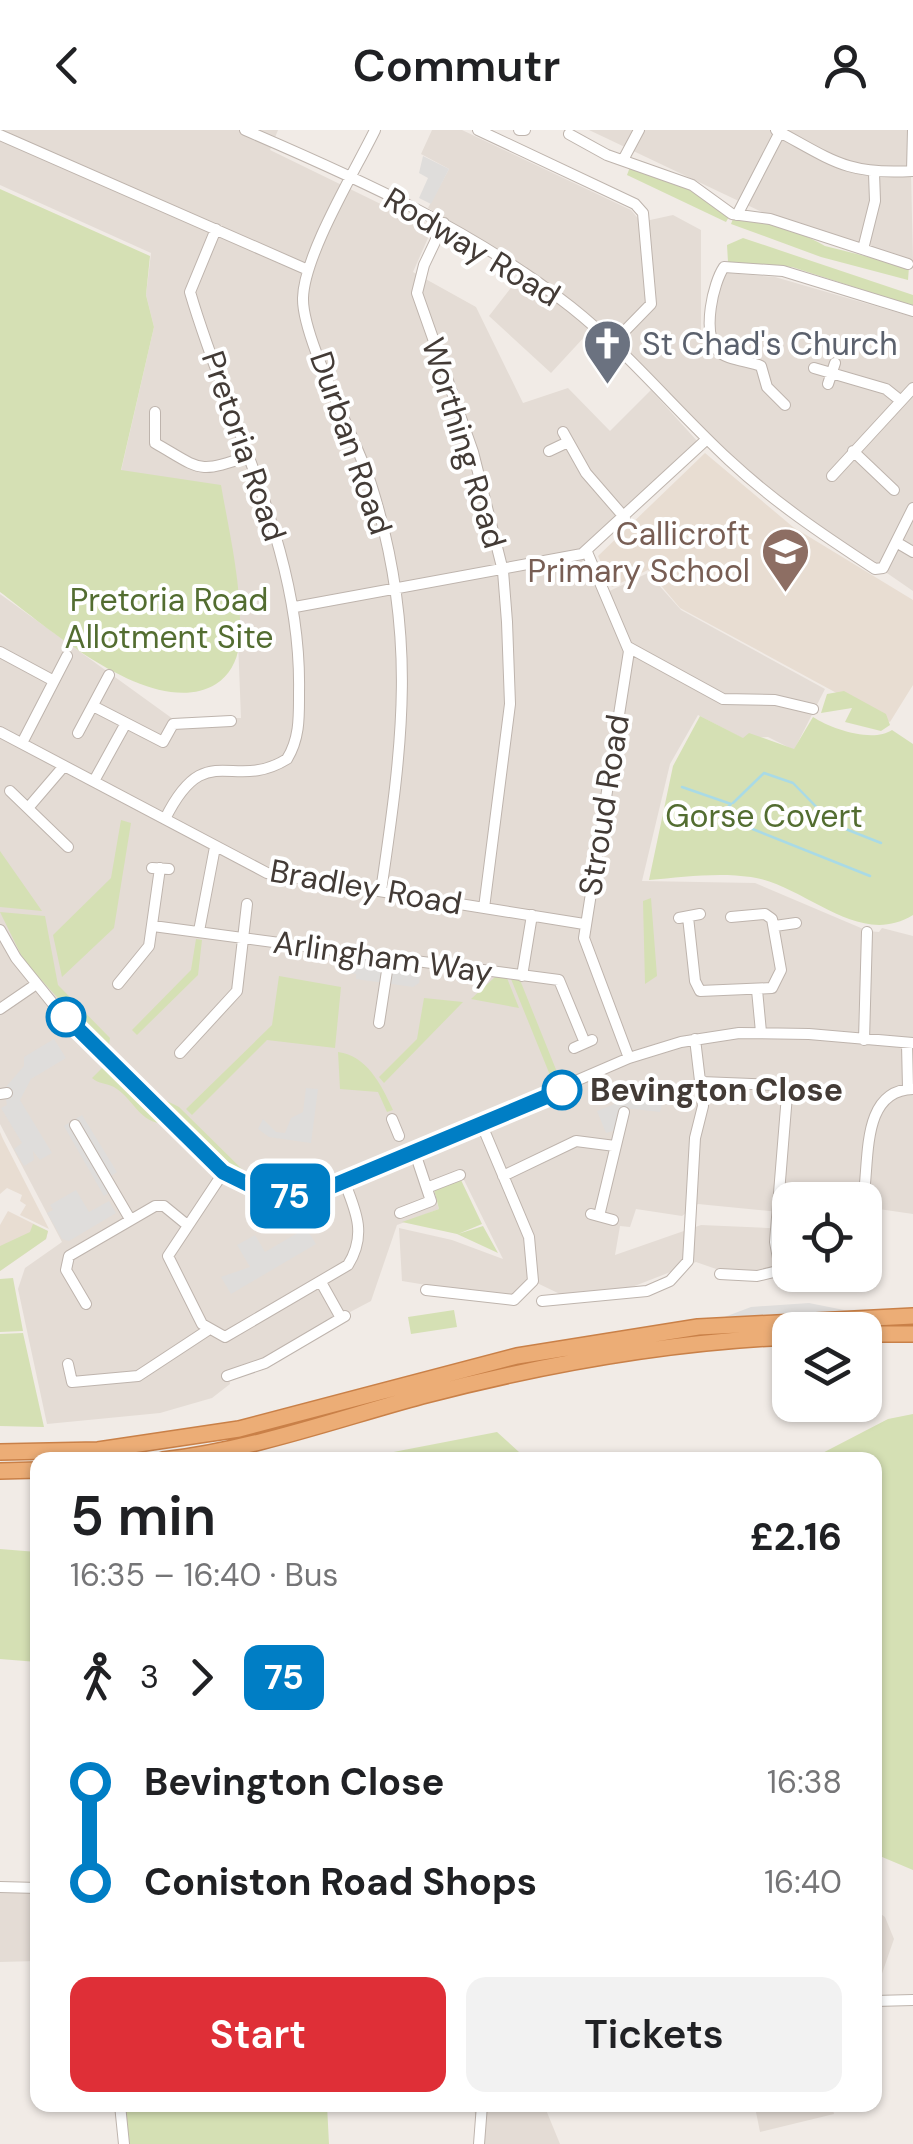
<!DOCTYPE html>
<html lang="en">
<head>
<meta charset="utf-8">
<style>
  body { margin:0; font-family:"DM Sans",sans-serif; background:#f2f2f2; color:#202124; height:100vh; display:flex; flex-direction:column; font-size:38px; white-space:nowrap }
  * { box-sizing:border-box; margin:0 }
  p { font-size:32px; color:#757577 }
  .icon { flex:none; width:55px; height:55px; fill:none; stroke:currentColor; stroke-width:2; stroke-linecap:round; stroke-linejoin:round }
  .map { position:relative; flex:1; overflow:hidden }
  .panel { position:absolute; left:30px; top:1322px; width:852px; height:660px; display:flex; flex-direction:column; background:#fff; border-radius:20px; box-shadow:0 2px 8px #0004 }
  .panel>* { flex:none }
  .badge { padding:0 20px; border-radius:15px; font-size:35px; line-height:65px }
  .controls { position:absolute; left:772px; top:1052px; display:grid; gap:20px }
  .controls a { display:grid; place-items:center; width:110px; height:110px; border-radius:20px; background:#fff; box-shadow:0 2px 8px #0004; font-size:50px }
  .map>.badge { position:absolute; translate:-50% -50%; box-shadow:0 0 0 5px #fff }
  .legs { display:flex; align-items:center; gap:15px; height:110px; padding:0 40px; font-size:32px }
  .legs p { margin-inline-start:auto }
  .head { display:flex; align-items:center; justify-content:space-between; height:170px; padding:0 40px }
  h1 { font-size:55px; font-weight:600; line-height:75px }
  .action { display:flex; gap:20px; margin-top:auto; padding:20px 40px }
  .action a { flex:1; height:115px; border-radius:20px; background:#df2f37; color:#fff; font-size:40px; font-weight:600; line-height:115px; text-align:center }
  .action a+a { background:#f2f2f2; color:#202124 }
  ul { padding:0 40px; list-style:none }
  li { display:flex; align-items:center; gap:35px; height:100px; font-size:38px }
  li i { display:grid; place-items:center; width:15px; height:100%; margin:0 12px; background:currentColor }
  li i::after { content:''; width:25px; height:25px; margin:-12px; border:8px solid; border-radius:50%; background:#fff }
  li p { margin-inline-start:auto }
  li:first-child i { background:linear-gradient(#0000 50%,currentColor 0) }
  li:last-child i { background:linear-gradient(currentColor 50%,#0000 0) }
  header { display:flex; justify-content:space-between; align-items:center; height:130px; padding:0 40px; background:#fff; font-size:45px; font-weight:600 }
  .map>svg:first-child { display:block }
</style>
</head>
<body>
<header><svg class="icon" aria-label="back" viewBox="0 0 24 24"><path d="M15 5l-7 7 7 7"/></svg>Commutr<svg class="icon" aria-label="person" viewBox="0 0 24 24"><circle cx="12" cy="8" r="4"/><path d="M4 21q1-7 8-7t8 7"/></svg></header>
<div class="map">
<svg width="913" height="2014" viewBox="0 0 913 2014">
  <rect width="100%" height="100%" fill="#f1ebe6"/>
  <path fill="#e4dcd5" d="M0 0H278L270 20 432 99 413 142 476 177 523 273 568 258 610 301 651 260 698 312 584 424 601 465 648 443 681 480 825 559 794 620 768 607 742 608 698 585 670 634 642 751 755 753 868 801 879 802 882 798 913 806V1084L865 1077V1070H790V1083L698 1074 682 1086 636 1079 630 1097 620 1096 615 1125 701 1095 790 1099V1133L754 1141 719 1140 696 1132 632 1157 562 1165 537 1153 506 1168 402 1151 399 1098 452 1110 503 1129 463 1048 433 1060 439 1079 397 1095 371 1171 229 1246 230 1254 212 1268 160 1283 47 1294 18 1159 25 1138 62 1112 0 994V464L173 589 241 588 235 434 121 341 154 197 146 165 151 123 0 55Z
    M432 0H462L631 80 641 92 673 85 701 100V203L715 225V163L727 143 775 147 913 187V461L781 370 702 297 599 191 551 243 489 186 527 137 428 78 449 39 421 24Z
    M589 0H910L913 132 787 94Z
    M0 1762 37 1763V1831L0 1832Z
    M875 1780 885 1787 894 1809 877 1858Z
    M456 1975H544L560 2014H483L474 1980Z
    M735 1975H832L834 1984 760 2002 756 1982Z"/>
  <path fill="#e8ddd2" d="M705 323 793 397 913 470V555L890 592 680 478 648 440 612 457 598 426Z
    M0 1002 3 1009 49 1099 20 1085 26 1075 20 1071 22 1065 7 1058 0 1064Z
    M8 1081 48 1101 46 1109 0 1141V1095Z"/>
  <path fill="#d5e0b4" d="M630 37 678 56 683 54 730 85 726 92 627 45Z
    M0 59 150 126 146 165 154 197 121 340 221 355C230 407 244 463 239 516 237 531 229 546 216 554 154 592 47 497 0 462Z
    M734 86C767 91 801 102 825 116L909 137 908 150 821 127 731 94Z
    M743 108 913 165V176L792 137 728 132 727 115Z
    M844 561 886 584 890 595 881 601 845 592 852 578 821 583 827 564Z
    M700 586 743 608 749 603 794 619 813 587C831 599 873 613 892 600L913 614V785C858 819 806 755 751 747 718 742 682 747 649 750L673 636Z
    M121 690 131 693 114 798 62 847 53 805 111 748Z
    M0 721 42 781 0 777Z
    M651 768 657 846 645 854 643 771Z
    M0 782 45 786 58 855 110 908 108 923 24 831Z
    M196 809 202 810 198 845 137 905 132 900 191 840Z
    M279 846 341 857 335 918 267 910 192 985 186 979 272 895Z
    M495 847 507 848 519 878 471 869Z
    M511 849 520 850 561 952 554 955Z
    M424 868 463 872 384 953 379 947 417 909Z
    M338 922C367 926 381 954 393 980L387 982 378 962 340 959Z
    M106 934 165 994C139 993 134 969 114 957 106 953 99 954 92 948Z
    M157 966 179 977 257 1054 222 1036Z
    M461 1050 482 1094 458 1104 483 1096 498 1123 457 1104 402 1092 439 1079 434 1060Z
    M33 1094 48 1101 46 1109 0 1141V1116L30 1102Z
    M13 1148 23 1201 0 1202V1149Z
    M454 1180 457 1197 411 1204 408 1187Z
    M23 1203 44 1297 0 1296V1204Z
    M913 1284V1740L875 1724V1330H809L888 1289Z
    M497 1302 519 1322 516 1330H352Z
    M0 1419 37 1422V1532L0 1529Z
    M123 1975H327L329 2014H128Z"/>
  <path fill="#dfdddb" d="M423 26 449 39 431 74 419 68 428 48 419 43Z
    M351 822 422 832 419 853 413 857 356 849V844L348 843Z
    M54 909 66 928 31 949 20 970 52 1023 40 1030 33 1021 34 1030 24 1036 14 1019 22 1013 1 978 7 975 4 959 24 936V927Z
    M306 958 318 959 311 1013 269 1007 258 999 263 989 276 1002 285 1003 291 988 303 982Z
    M647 961 664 967 660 982 625 978 619 999 606 1003 597 981Z
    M82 985 117 1042 107 1049 113 1060 104 1066 64 996Z
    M76 1060 89 1082 109 1071 116 1083 69 1111 62 1109 47 1083 53 1080 50 1075Z
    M306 1098 316 1114 231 1164 221 1147 250 1137 237 1115 255 1105 265 1122Z
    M809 1173 874 1186 698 1197 751 1177Z"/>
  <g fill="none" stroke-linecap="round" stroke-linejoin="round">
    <path stroke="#a9dae6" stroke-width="2.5" d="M682 657 731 674 724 681 750 698 870 746
      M733 673 764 643 793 653 833 694 881 713"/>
    <defs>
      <path id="minor" d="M245 0C359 49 473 100 571 177 629 223 675 280 729 330 774 372 823 405 875 439L883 438 913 378
        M375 0C355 41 304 125 303 168 302 209 356 308 371 354 418 502 403 611 381 761
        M478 0 635 74 643 83 651 174 613 213
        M519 0H525
        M776 0C832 30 846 45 912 41L913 0
        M569 4 607 25 692 55 732 84 770 89 908 134
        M0 5 308 140
        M623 30 639 0
        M737 85 780 2
        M444 93 424 135 417 163 473 322 503 441 507 492 510 574 484 778
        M863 119 875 71 874 43
        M814 238 886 259 901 271
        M828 254 835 233
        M785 275 767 257 761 236C749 231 725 230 717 220 702 202 713 153 724 137L783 141 913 181
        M155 282V313C202 340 196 344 249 326
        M563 302 586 343 625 388
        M549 321 568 312
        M853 321 894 360
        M832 346 913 258
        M896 412 913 422
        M587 422 629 521 584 808 629 928
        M295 477 582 424 707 309
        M628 517 723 569 775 570 813 579
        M0 522 54 551
        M93 576 163 612 173 594 231 591
        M0 602 267 743 584 794
        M78 603 109 545
        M22 613 67 526
        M94 651 126 593
        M10 661 68 717
        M28 678 64 636
        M165 689C206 606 232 663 287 629 300 608 299 586 299 562 302 419 229 296 190 162L216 99
        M152 738 169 739
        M688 787 695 851 700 861 772 858 781 840 772 789 765 784 731 787
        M679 788 700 784
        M153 796 559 850 585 913
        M775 796 796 793
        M0 800 16 828 58 880 223 1043 270 1065 323 1060 629 928 681 912 739 903 809 904 913 913
        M199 801 215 717
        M522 846 532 785
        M118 854 149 816 160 738
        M757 860 761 902
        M0 879 35 855
        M379 893 389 828
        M864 910 867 802
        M907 914 908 958
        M574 918 592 910
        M180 923 237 861 247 774
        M701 952 775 955 787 965 775 1112 780 1139
        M0 964 7 963
        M392 989 399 1006
        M75 995 130 1089
        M223 1043 168 1126 202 1194 225 1207 348 1135C367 1105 356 1081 344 1051
        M503 1046 576 1011 615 1016
        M429 1057 460 1045
        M863 1070C870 1031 860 960 913 959
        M400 1083 431 1071 415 1023
        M591 1084 613 1090
        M599 1086 624 982
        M720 1144 757 1146 790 1138
        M322 1154 341 1188
        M426 1160 514 1170 533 1151 529 1107 481 993
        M542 1171 647 1161 670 1151 688 1131 695 1008 703 976 695 909
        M86 1174 66 1140 69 1126 155 1076H164L186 1094
        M68 1234 72 1252 138 1246 208 1200
        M227 1246 265 1233 345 1186
        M0 1757 38 1758
        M875 1871 913 1870
        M120 1975 124 2014
        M479 2014 482 1975"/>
      <path id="highway" d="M865 1204H913
        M0 1322 98 1320 239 1299 517 1226 698 1197 913 1186
        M163 1330C252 1320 337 1289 422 1266 541 1235 667 1212 790 1207
        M0 1341 38 1340"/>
    </defs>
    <use href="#minor" stroke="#beb4ad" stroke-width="12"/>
    <use href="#highway" stroke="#c98048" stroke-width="18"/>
    <use href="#minor" stroke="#fff" stroke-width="10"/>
    <use href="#highway" stroke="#ecad76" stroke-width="15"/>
  </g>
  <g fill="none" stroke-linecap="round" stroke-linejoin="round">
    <defs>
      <path id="line-1" d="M66 887 223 1042 270 1065 323 1060 562 960"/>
    </defs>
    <use href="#line-1" stroke="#fff" stroke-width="22"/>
    <use href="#line-1" stroke="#007ec5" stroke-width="15"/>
  </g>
  <defs>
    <symbol id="church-pin" viewBox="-11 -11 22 30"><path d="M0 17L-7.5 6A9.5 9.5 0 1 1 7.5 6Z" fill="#6b7280" stroke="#fff"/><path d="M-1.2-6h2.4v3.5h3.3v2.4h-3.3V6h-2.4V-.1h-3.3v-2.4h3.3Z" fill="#fff"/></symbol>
    <symbol id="school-pin" viewBox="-11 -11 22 30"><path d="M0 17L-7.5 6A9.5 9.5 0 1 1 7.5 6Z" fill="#8d6e63" stroke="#fff"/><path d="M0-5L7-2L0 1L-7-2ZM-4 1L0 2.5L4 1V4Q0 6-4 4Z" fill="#fff"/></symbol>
  </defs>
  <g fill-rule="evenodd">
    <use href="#church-pin" x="580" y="186" width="55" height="75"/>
    <use href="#school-pin" x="758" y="394" width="55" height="75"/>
  </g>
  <g fill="#fff" stroke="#007ec5" stroke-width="5">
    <circle cx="66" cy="887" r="18"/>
    <circle cx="562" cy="960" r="18"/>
  </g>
  <g text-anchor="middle" stroke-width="8" stroke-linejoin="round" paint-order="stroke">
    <g font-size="32" fill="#433b36" stroke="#fff">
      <text transform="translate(472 117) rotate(31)" y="11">Rodway Road</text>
      <text transform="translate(351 313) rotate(71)" y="11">Durban Road</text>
      <text transform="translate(464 313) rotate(73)" y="11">Worthing Road</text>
      <text transform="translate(244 316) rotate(71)" y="11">Pretoria Road</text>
      <text transform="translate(604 675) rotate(-81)" y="11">Stroud Road</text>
      <text transform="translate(366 757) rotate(10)" y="11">Bradley Road</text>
      <text transform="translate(383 827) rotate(8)" y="11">Arlingham Way</text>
    </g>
    <g font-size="32" fill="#5b616d" stroke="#fff" text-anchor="start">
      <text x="642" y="225">St Chad's Church</text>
    </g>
    <g font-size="32" fill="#785e54" stroke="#fff" text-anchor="end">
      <text x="750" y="415">Callicroft<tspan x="750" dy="37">Primary School</tspan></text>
    </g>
    <g font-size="32" fill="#536d31" stroke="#fff">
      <text x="169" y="481">Pretoria Road<tspan x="169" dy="37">Allotment Site</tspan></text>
      <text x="764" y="697">Gorse Covert</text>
    </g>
    <g font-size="32" font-weight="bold" fill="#433b36" stroke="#fff" text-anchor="start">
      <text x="590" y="971">Bevington Close</text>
    </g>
  </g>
</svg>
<div class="controls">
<a><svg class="icon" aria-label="locate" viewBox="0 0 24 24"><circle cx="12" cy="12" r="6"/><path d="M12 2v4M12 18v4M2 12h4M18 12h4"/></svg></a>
<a><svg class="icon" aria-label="layers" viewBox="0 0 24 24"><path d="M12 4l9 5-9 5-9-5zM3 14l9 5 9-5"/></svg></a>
</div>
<b class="badge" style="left:290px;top:1066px;background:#007ec5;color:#fff">75</b>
<section class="panel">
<div class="head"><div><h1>5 min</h1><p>16:35 – 16:40 · Bus</p></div><b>£2.16</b></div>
<div class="legs"><svg class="icon" aria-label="walk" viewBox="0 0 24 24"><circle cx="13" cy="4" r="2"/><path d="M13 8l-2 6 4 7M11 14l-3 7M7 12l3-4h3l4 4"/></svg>3<svg class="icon" aria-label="forward" viewBox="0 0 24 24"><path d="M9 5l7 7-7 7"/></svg><b class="badge" style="background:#007ec5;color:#fff">75</b></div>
<ul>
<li><i style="color:#007ec5"></i><b>Bevington Close</b><p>16:38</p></li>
<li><i style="color:#007ec5"></i><b>Coniston Road Shops</b><p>16:40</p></li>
</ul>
<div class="action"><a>Start</a><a>Tickets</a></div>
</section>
</div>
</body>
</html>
